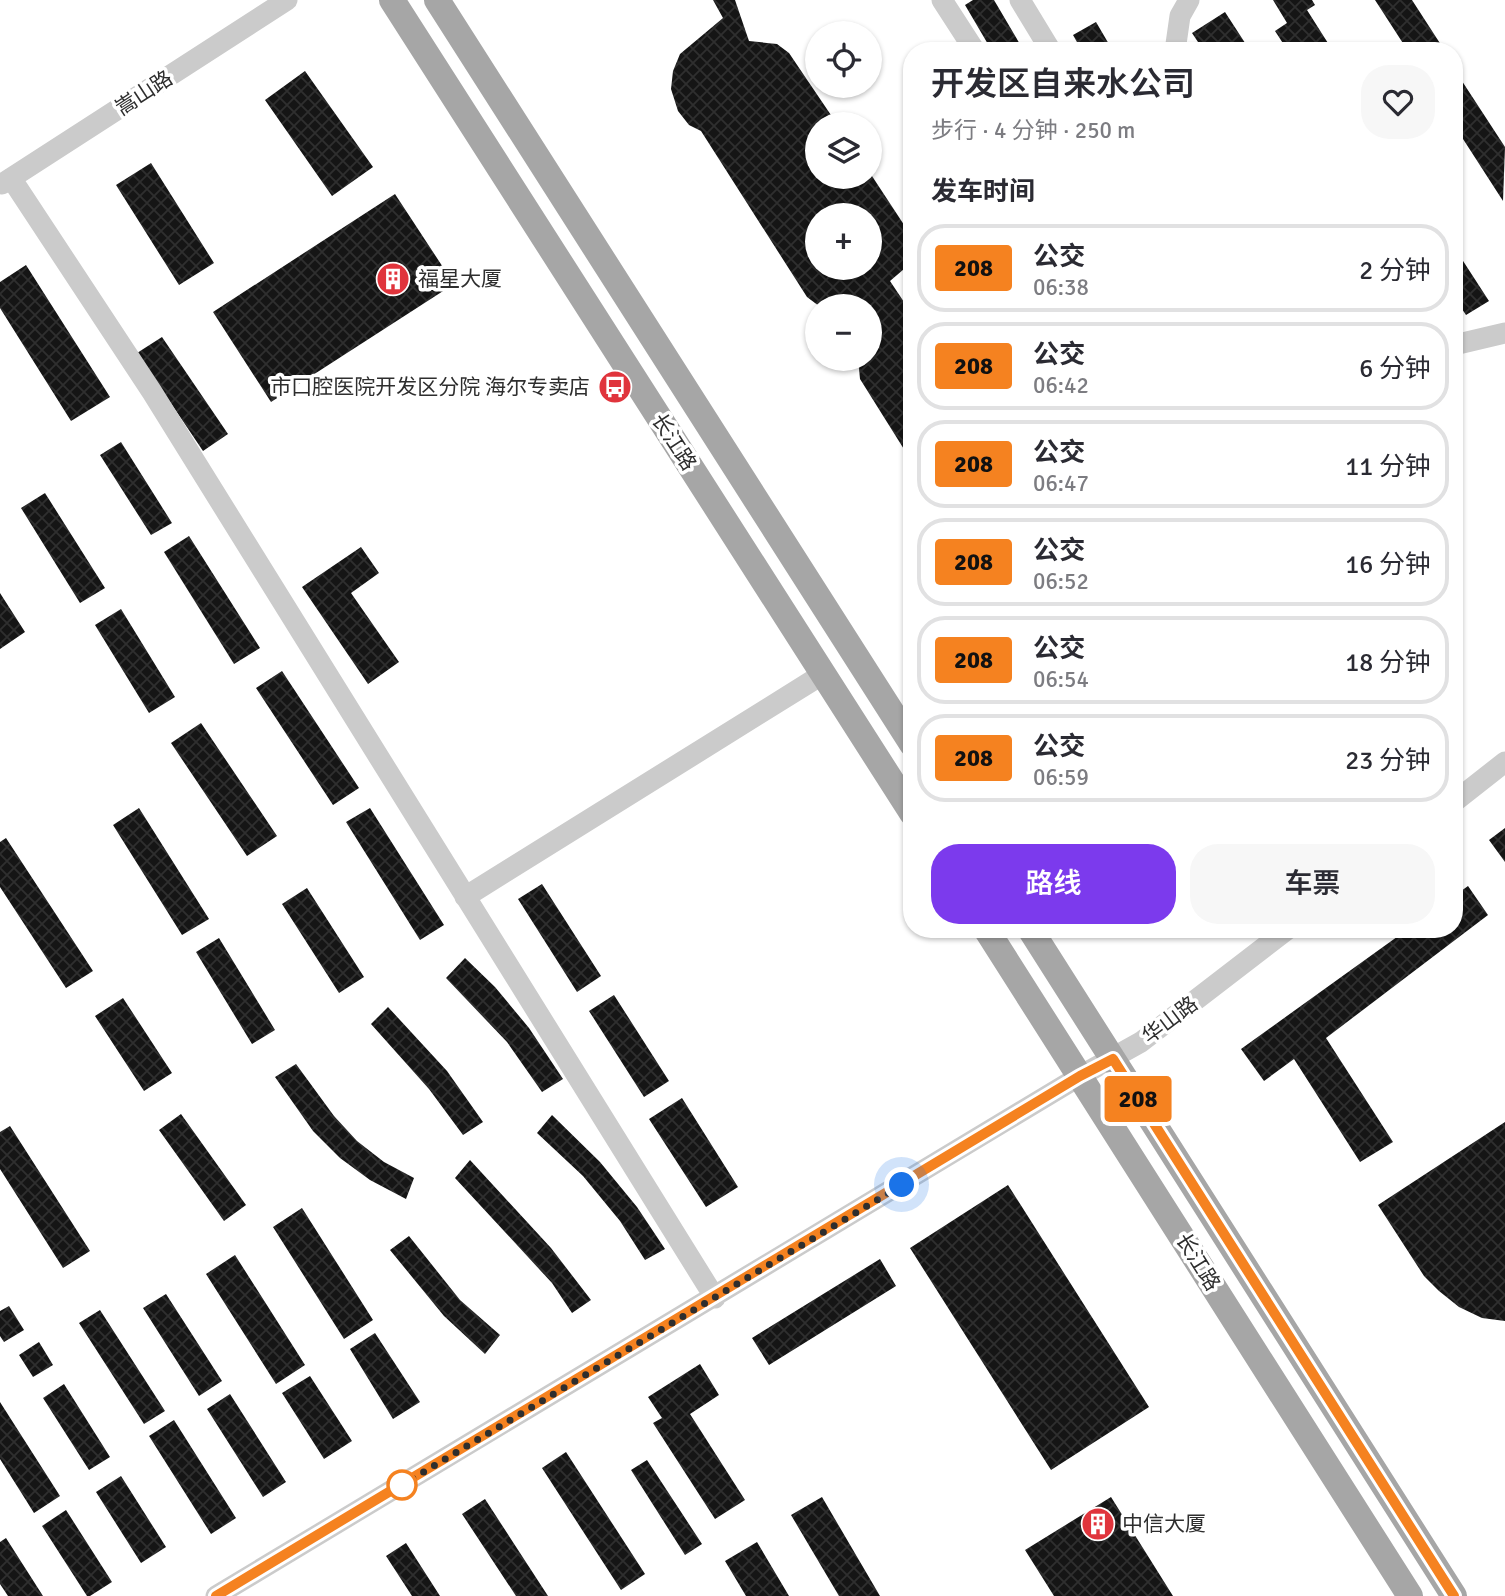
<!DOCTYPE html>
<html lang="zh">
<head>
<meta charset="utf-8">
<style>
  body { margin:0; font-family:Signika,"Noto Sans SC",sans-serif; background:#f7f7f7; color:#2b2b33; height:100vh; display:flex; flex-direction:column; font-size:26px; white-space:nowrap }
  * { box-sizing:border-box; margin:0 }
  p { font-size:23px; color:#7c7c81 }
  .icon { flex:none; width:38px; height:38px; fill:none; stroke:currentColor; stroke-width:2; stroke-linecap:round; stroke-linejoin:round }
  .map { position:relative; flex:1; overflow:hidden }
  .sheet { position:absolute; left:903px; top:42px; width:560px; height:896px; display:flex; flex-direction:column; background:#fff; border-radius:28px; box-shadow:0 2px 5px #0004 }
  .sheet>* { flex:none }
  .badge { padding:0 14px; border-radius:5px; font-size:24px; line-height:46px }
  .controls { position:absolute; left:805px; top:21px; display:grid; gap:14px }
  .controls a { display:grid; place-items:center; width:77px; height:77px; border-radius:50%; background:#fff; box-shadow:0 2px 5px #0004; font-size:35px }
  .you { position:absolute; width:35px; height:35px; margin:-18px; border:5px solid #fff; border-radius:50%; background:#1a73e8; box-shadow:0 0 0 10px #1a73e833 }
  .map>.badge { position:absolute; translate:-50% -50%; box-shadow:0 0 0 4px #fff }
  h2 { padding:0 28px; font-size:26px; line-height:63px }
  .round { display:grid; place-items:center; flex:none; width:74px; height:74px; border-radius:28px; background:#f7f7f7 }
  .summary { display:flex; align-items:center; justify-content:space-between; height:119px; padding:0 28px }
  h1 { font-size:33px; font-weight:600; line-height:52px }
  .cta { display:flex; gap:14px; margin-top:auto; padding:14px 28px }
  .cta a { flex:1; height:80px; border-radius:28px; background:#7c3aed; color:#fff; font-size:28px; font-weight:600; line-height:80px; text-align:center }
  .cta a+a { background:#f7f7f7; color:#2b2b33 }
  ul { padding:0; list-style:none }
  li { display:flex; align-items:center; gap:21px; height:88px; margin:0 14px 10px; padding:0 14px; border:4px solid #e1e1e2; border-radius:28px }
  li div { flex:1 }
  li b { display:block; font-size:26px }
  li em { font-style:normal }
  li .badge { min-width:77px; font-weight:700; text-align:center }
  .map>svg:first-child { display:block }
</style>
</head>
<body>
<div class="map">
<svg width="1505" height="1596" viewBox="0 0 1505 1596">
  <defs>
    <pattern id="building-cross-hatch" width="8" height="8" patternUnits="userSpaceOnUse" patternTransform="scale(1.75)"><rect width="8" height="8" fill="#151515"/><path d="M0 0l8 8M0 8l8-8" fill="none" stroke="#2f2f2f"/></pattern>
  </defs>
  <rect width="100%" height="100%" fill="#fff"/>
  <path fill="url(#building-cross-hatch)" fill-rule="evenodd" d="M713 0H735L749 41 777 44 789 53 837 124H817V177H870V173L912 237 911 263 890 281 912 314V462L860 379 858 359H870V306H819L807 297 701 131 689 125 678 111 671 89 673 71 680 54 723 18ZM817 215H870V268H817Z
    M973 0H994L1024 51H992L965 5Z
    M1273 0H1312L1315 5 1307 10 1333 51H1288L1275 31 1287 23Z
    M1375 0H1412L1445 51H1408Z
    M1225 12 1249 49 1247 51H1204L1192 33Z
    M1096 22 1113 51H1082L1073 35Z
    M305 71 373 167 332 196 265 100Z
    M1460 78 1505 147 1503 201 1454 125V82Z
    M151 163 214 263 179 285 116 185Z
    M395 194 454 284 271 402 213 312Z
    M1454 247 1489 301 1466 315 1454 297Z
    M26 265 110 397 71 421 0 308V282Z
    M162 337 228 434 203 451 137 353Z
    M121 442 172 523 151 535 100 455Z
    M45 493 105 588 80 603 21 508Z
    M189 536 260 648 234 664 164 552Z
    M361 547 379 573 351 593 399 662 368 684 302 587Z
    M0 593 25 632 0 649Z
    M121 609 175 697 149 713 95 625Z
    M282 671 359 788 333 805 256 688Z
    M201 723 277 836 247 856 171 743Z
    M139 808 209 919 182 935 113 825Z
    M370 808 444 925 420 940 346 822Z
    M1505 828V862L1489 840Z
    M6 838 93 971 66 988 0 887V842Z
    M542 884 601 976 577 992 518 899Z
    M1468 886 1488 915 1326 1038 1393 1142 1360 1162 1294 1059 1264 1081 1241 1049 1408 929H1454V896Z
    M307 888 364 977 339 993 282 904Z
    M219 938 275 1030 252 1044 196 952Z
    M465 958 495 987 529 1028 563 1079 542 1092 507 1042 446 978Z
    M614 995 669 1081 644 1097 589 1011Z
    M123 998 172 1073 144 1091 95 1016Z
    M388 1007 447 1071 483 1122 463 1135 429 1089 371 1024Z
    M296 1064 334 1116 357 1141 384 1162 414 1178 406 1199 370 1180 340 1158 313 1131 275 1077Z
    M682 1098 738 1187 706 1207 649 1119Z
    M181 1114 246 1205 224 1221 159 1130Z
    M552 1115 600 1162 637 1207 665 1249 645 1260 620 1221 583 1176 537 1133Z
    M1505 1122V1321L1482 1318 1459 1307 1439 1291 1424 1276 1378 1205Z
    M10 1126 90 1251 63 1268 0 1169V1132Z
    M470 1160 551 1248 591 1300 572 1313 552 1283 455 1178Z
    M1008 1185 1149 1407 1051 1470 910 1248Z
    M302 1208 373 1320 344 1339 273 1227Z
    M409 1236 460 1300 500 1335 485 1354 444 1316 390 1250Z
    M235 1255 305 1365 276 1384 206 1274Z
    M880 1259 896 1286 769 1365 752 1338Z
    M166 1294 222 1381 199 1396 143 1308Z
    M9 1306 24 1330 4 1342 0 1336V1311Z
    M100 1310 165 1411 144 1424 79 1323Z
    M375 1333 420 1402 393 1419 350 1349Z
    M39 1342 53 1365 33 1377 19 1355Z
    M700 1364 719 1395 690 1414 745 1500 715 1519 653 1423 662 1418 648 1397Z
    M310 1376 352 1441 324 1459 282 1393Z
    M64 1384 110 1457 89 1470 43 1398Z
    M230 1394 286 1482 263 1497 207 1409Z
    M0 1402 60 1496 34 1513 0 1459Z
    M174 1420 236 1518 211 1534 149 1436Z
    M566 1452 645 1574 621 1590 542 1468Z
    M647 1460 702 1544 685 1555 631 1470Z
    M121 1476 166 1547 141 1563 96 1492Z
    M822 1497 880 1596H839L791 1515Z
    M1111 1497 1173 1596H1054L1025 1550Z
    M485 1499 548 1596H516L462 1514Z
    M66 1510 112 1582 90 1596H87L42 1526Z
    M6 1538 43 1596H8L0 1584V1542Z
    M757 1542 789 1596H746L725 1561Z
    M406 1543 440 1596H412L386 1556Z"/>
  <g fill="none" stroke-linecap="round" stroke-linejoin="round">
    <path stroke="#cbcbcb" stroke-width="21" d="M942 0 975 51
      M1020 0 1051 51
      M1175 51 1180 16 1189 0
      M11 178 152 392 715 1298
      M2 184 287 0
      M1454 345 1505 333
      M1454 802 1505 762
      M465 897 823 674
      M216 1596 1080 1076 1141 1042 1288 929"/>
    <path stroke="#a6a6a6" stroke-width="26" d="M392 0 912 813
      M437 0 912 744
      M986 929 1410 1596
      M1030 929 1454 1596"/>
  </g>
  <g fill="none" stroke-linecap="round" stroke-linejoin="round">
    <defs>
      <path id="line" d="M216 1596 1080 1076 1113 1059 1454 1596"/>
    </defs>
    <use href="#line" stroke="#fff" stroke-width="16"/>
    <use href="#line" stroke="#f58220" stroke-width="10"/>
    <path stroke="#2e2e2e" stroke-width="7" stroke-dasharray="0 12.6" d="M402 1485 902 1185"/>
  </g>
  <defs>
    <symbol id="building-disc" viewBox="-11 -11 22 22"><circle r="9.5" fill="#e0343c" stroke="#fff"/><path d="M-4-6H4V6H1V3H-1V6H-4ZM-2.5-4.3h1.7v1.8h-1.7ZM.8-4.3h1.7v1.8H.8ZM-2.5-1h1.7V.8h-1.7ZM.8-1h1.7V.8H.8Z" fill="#fff"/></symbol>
    <symbol id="bus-disc" viewBox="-11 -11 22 22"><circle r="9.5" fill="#e0343c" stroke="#fff"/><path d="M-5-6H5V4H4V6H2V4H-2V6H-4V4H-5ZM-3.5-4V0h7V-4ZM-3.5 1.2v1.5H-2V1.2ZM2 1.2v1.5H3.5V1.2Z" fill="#fff"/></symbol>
  </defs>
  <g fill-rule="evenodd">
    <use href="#building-disc" x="374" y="260" width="38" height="38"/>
    <use href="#bus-disc" x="596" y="368" width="38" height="38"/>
    <use href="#building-disc" x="1079" y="1505" width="38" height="38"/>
  </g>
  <circle fill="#fff" stroke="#f58220" stroke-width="3.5" cx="402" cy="1485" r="14"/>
  <g text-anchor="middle" stroke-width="7" stroke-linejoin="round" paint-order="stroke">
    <g font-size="21" fill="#2e2e2e" stroke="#fff">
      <text transform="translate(144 93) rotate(-33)" y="7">嵩山路</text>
      <text transform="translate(674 442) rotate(57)" y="7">长江路</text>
      <text transform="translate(1170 1020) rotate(-37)" y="7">华山路</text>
      <text transform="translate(1198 1262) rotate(58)" y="7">长江路</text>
    </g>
    <g font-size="21" fill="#2e2e2e" stroke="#fff" text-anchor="start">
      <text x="418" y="286">福星大厦</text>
      <text x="590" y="394" text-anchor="end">市口腔医院开发区分院 海尔专卖店</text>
      <text x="1122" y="1531">中信大厦</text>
    </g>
  </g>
</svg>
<div class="controls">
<a><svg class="icon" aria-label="locate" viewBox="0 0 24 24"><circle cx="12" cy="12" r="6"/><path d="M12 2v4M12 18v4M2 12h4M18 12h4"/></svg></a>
<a><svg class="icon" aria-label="layers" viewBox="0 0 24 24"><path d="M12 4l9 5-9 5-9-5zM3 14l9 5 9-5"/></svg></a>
<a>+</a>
<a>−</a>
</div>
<div class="you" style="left:902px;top:1185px"></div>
<b class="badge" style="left:1138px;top:1099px;background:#f58220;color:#111">208</b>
<section class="sheet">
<div class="summary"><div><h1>开发区自来水公司</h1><p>步行 · 4 分钟 · 250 m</p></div><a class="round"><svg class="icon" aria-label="heart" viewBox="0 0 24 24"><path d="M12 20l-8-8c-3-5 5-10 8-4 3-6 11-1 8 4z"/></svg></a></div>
<h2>发车时间</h2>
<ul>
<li><span class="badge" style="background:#f58220;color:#111">208</span><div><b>公交</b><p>06:38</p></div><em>2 分钟</em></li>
<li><span class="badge" style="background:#f58220;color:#111">208</span><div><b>公交</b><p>06:42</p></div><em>6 分钟</em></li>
<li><span class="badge" style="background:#f58220;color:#111">208</span><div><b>公交</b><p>06:47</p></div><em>11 分钟</em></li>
<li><span class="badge" style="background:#f58220;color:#111">208</span><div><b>公交</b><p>06:52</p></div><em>16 分钟</em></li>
<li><span class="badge" style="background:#f58220;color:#111">208</span><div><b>公交</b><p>06:54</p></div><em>18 分钟</em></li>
<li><span class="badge" style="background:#f58220;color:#111">208</span><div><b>公交</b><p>06:59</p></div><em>23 分钟</em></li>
</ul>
<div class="cta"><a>路线</a><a>车票</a></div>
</section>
</div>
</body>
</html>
